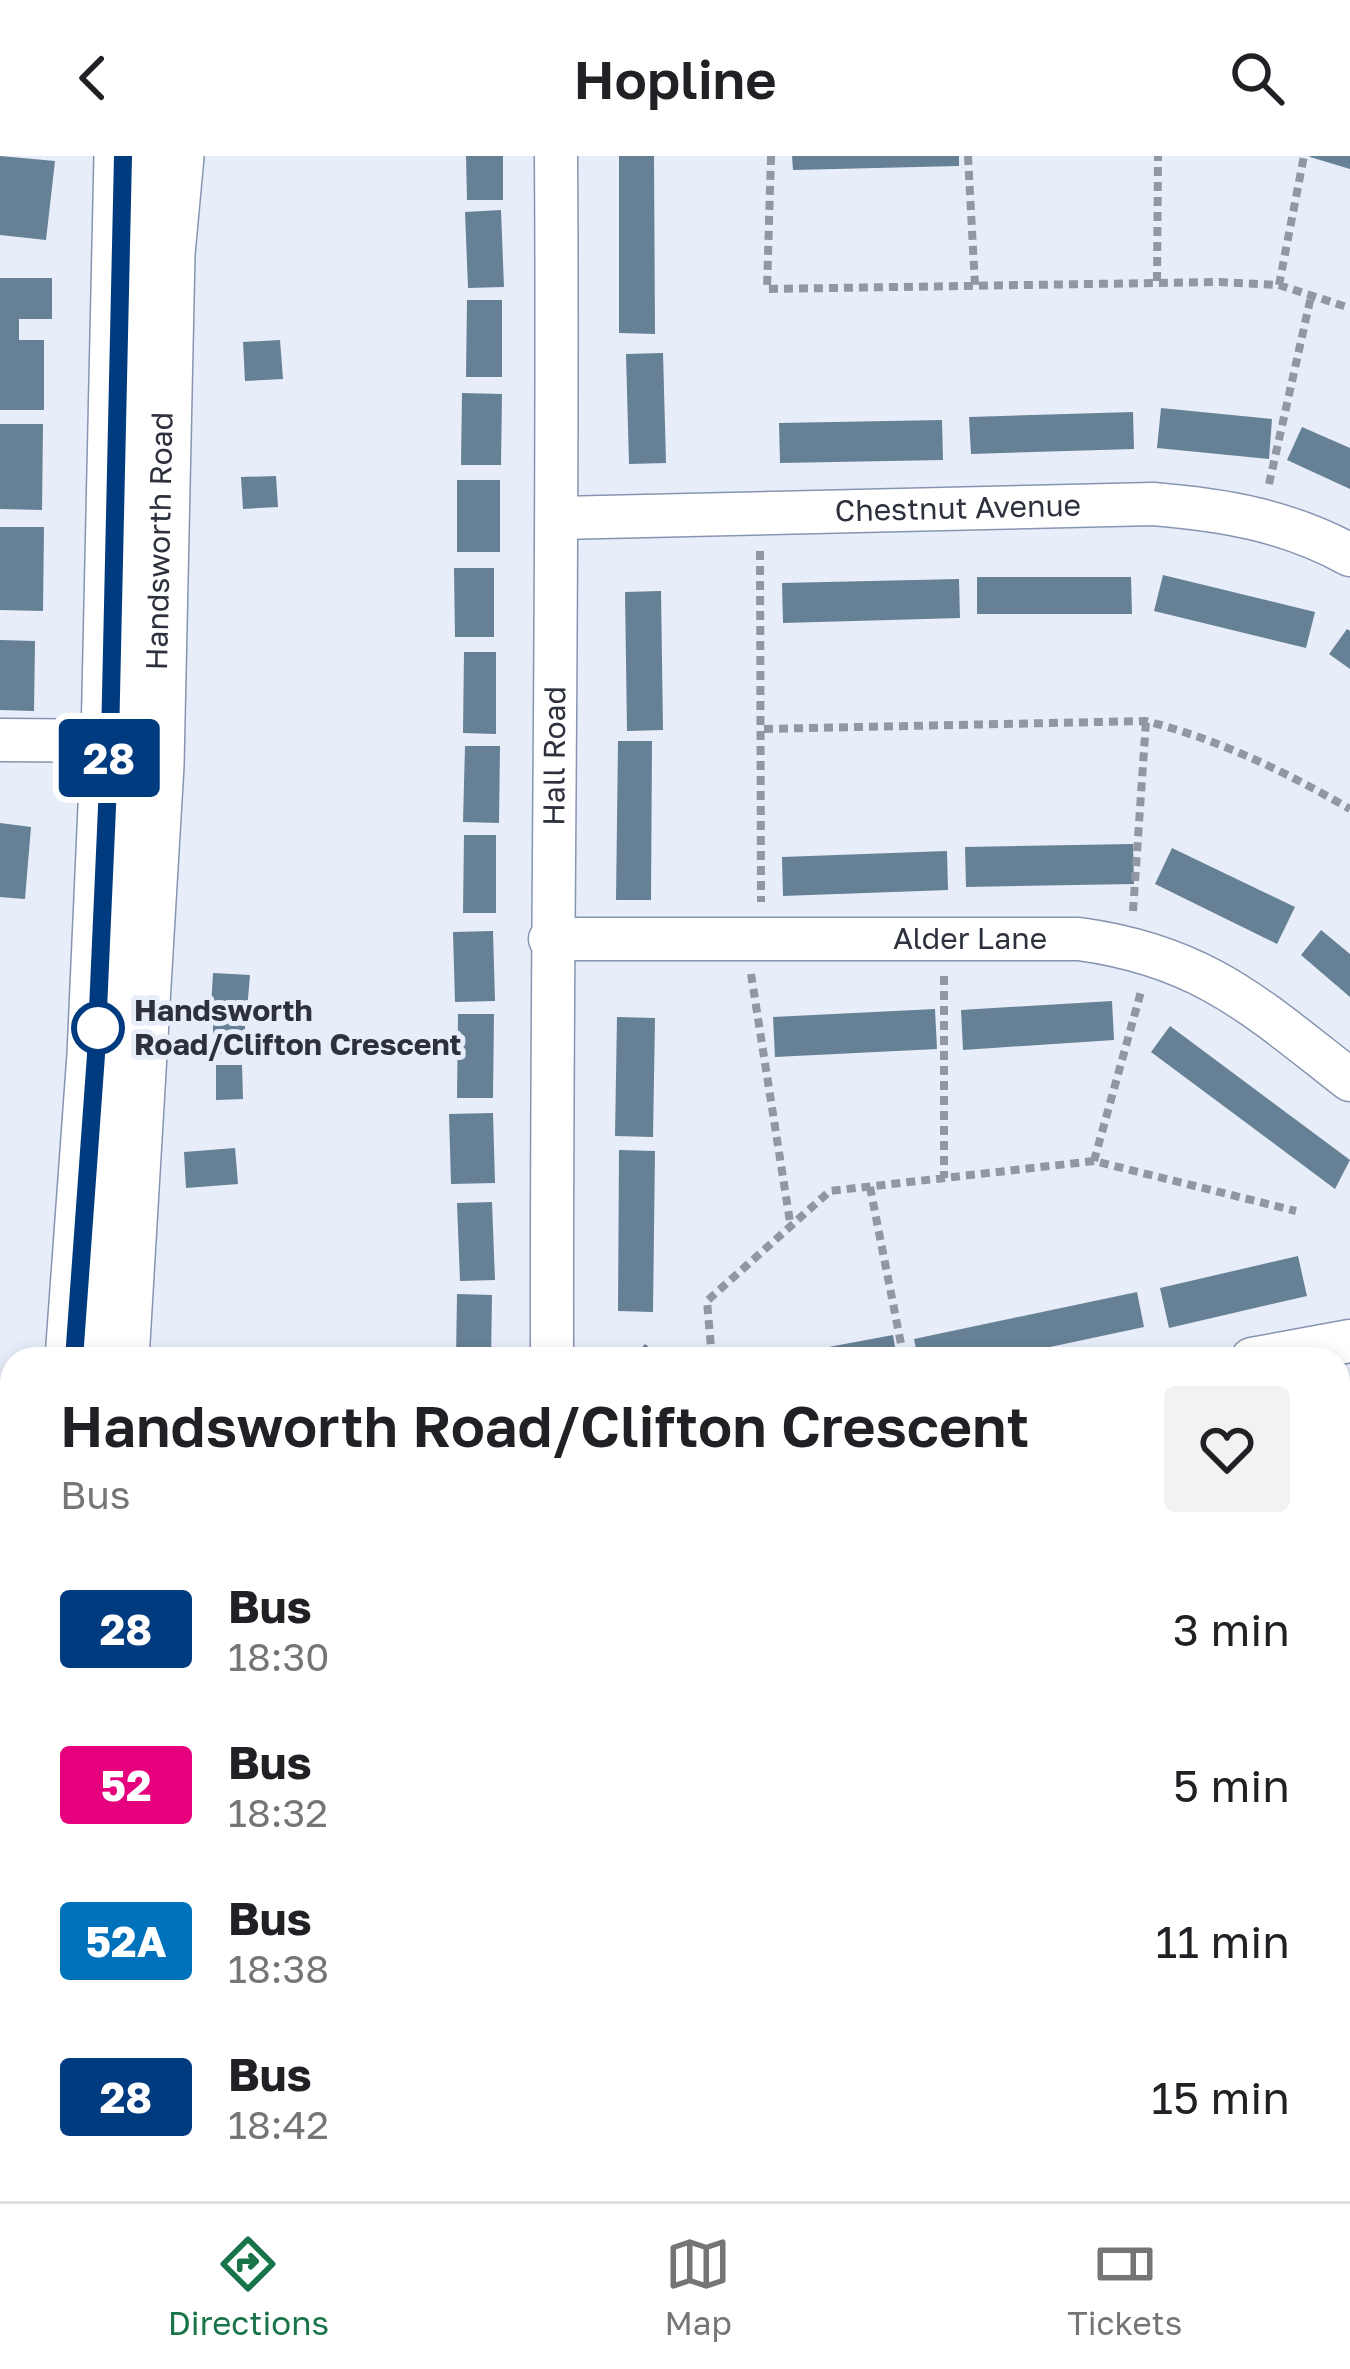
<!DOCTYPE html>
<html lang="en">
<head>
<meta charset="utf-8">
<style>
  body { margin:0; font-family:"Golos Text",sans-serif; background:#f2f2f2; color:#202124; height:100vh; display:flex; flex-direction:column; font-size:45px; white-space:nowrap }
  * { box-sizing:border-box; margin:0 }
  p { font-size:39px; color:#757577 }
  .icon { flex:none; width:66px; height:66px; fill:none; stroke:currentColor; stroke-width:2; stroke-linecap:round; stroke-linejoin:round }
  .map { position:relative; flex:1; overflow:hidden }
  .drawer { position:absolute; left:0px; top:1191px; width:1350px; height:855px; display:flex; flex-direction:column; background:#fff; border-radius:36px 36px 0 0; box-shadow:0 6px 18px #0003 }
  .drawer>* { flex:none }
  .badge { padding:0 24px; border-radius:9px; font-size:42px; line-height:78px }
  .map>.badge { position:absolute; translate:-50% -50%; box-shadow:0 0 0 6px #fff }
  .round { display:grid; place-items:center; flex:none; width:126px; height:126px; border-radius:12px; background:#f2f2f2 }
  .headline { display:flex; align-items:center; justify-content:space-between; height:204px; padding:0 60px }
  h1 { font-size:57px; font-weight:600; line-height:90px }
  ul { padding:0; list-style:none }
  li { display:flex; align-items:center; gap:36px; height:156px; padding:0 60px }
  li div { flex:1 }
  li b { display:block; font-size:45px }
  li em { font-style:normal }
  li .badge { min-width:132px; font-weight:700; text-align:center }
  header { display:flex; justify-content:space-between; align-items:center; height:156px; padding:0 60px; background:#fff; font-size:54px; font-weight:600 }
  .dock { display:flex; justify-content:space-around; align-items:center; height:168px; border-top:3px solid #e0e0e0; background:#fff; font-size:33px; color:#757577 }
  .dock a { display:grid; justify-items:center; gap:6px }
  .dock .on { color:#197449 }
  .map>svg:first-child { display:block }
</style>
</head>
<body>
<header><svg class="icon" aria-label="back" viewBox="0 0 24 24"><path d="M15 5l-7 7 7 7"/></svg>Hopline<svg class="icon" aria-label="search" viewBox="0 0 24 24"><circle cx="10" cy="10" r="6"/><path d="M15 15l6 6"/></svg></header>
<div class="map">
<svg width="1350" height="2045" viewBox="0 0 1350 2045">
  <rect width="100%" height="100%" fill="#e7edf9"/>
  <path fill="#d8cae7" d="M1350 1808V2045H1183L1182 2034H1338V1811Z
    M376 2034H1146L1147 2045H376Z"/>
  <path fill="#b9a4ce" d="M12 1641V1752L0 1754V1648Z
    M12 1914V2022L0 2016V1916Z
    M219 2034H376V2045H202Z"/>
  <path fill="#668095" d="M0 0 55 5 46 84 0 79Z
    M466 0H503V44H467Z
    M619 0H654L655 178 619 177Z
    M792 0H959V10L793 14Z
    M1310 0H1350V13L1310 1Z
    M501 54 504 131 468 132 465 56Z
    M0 122H52V163H19V184H44V254H0Z
    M467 144H502V221H466Z
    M280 184 283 223 245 225 243 186Z
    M663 197 666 307 629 308 626 198Z
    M462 237 502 238 501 309H461Z
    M1161 252 1272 263 1269 303 1157 292Z
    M1133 256 1134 293 971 298 969 261Z
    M942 264 943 304 780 307 779 267Z
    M0 268H43L42 354 0 353Z
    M1302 271 1350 292V333L1287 304Z
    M276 320 278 351 243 353 241 321Z
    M457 324H500V396H457Z
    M0 371H44L43 455 0 454Z
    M454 412H494V481H455Z
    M1163 419 1315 456 1306 492 1154 455Z
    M977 421H1131L1132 458H977Z
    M959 423 960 462 783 467 782 427Z
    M661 435 663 574 627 575 625 436Z
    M1347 473 1350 475V513L1329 498Z
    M0 484 35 485 34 555 0 554Z
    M464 496H496V578L463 577Z
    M618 585H652L651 744H616Z
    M465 590H500L499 667 463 666Z
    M0 667 31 671 25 743 0 741Z
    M464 679H496V757H463Z
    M1133 688 1134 728 966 731 965 691Z
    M1172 692 1295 751 1277 788 1155 728Z
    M947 695 948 734 783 740 782 701Z
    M1321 774 1350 798V841L1301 799Z
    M493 775 495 845 455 846 453 776Z
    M213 817 250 819 247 854 211 852Z
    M1112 845 1114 884 963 894 961 854Z
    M935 853 937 893 775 901 773 861Z
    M458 858H494L493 942H457Z
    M213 861H245V898H213Z
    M617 861 655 862 653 981 615 980Z
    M1170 870 1350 1004 1335 1033 1151 896Z
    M216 909H242L243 943 216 944Z
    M493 957 495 1027 451 1028 449 958Z
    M235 992 238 1028 186 1032 184 996Z
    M619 994 655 995 653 1156 618 1155Z
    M492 1046 495 1124 460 1125 457 1047Z
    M1298 1100 1307 1140 1169 1172 1160 1132Z
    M1137 1136 1144 1171 993 1203H918L914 1183Z
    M457 1138 492 1139 491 1203H456Z
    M893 1179 897 1203H775V1201Z
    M645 1188 664 1203H633Z
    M1350 1254V1291L1338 1293V1257Z"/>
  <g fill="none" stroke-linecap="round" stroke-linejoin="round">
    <defs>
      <path id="lane" d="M1338 1455 1350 1453"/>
      <g id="street">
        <path id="s1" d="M559 362 1153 348C1224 354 1286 364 1350 399"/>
        <path d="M0 584 137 585"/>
        <path id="s2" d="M550 783H1079C1203 800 1255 850 1350 924"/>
        <path id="s3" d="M552 1203C551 802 559 401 556 0"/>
        <path d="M1252 1203 1350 1185"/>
        <path d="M1338 1796 1350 1792"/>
        <path d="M1162 2034V2045"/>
      </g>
      <g id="secondary">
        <path d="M74 1203 96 899 110 584 123 0"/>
        <path id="s4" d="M120 1203 155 609 166 97 175 0"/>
        <path d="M0 1615 12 1607"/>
        <path d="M137 2045 155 2034"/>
      </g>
      <path id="highway" d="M1338 1557 1350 1555
        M1338 1615 1350 1613
        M1338 1682 1350 1680
        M1338 1746 1350 1743
        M0 1797 12 1796
        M0 1873 12 1871"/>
    </defs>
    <use href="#lane" stroke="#8795b1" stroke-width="24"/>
    <use href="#street" stroke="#8795b1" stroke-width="45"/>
    <use href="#secondary" stroke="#8795b1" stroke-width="60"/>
    <use href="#highway" stroke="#8795b1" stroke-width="69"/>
    <path stroke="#9197a3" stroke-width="8" stroke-dasharray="9 6" stroke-linecap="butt" d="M771 0 767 133 1220 126 1279 129 1350 152
      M968 0 975 130
      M1157 125 1158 0
      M1279 129 1304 0
      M1269 328 1312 136
      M760 395 761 746
      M764 573 1146 565C1220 584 1284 615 1350 653
      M1133 755 1146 565
      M751 818 790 1066
      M944 820V1022
      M1094 1005 1142 832
      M870 1031 904 1203
      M712 1203 707 1145 830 1035 1094 1005 1296 1055"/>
    <use href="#lane" stroke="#fff" stroke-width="21"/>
    <use href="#street" stroke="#fff" stroke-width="42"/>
    <use href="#secondary" stroke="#fff" stroke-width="57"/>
    <use href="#highway" stroke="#fff" stroke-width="66"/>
  </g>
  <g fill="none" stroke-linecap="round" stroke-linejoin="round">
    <defs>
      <path id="line" d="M74 1203 96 899 110 584 123 0"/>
    </defs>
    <use href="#line" stroke="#fff" stroke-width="27"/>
    <use href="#line" stroke="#003b80" stroke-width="18"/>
  </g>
  <circle fill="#fff" stroke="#003b80" stroke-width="6" cx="98" cy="872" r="24"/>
  <g text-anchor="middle" stroke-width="10" stroke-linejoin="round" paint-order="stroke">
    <g font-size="30" fill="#2c313d" stroke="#e7edf9">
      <text dy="10" stroke="none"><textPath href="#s1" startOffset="399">Chestnut Avenue</textPath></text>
      <text dy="10" stroke="none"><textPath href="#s4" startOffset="819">Handsworth Road</textPath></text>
      <text dy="10" stroke="none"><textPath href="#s3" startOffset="603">Hall Road</textPath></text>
      <text dy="10" stroke="none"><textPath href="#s2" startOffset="420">Alder Lane</textPath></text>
    </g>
    <g font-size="30" font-weight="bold" fill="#2c313d" stroke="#e7edf9" text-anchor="start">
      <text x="134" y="865">Handsworth<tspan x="134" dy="34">Road/Clifton Crescent</tspan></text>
    </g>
  </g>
</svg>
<b class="badge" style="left:109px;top:602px;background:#003b80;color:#fff">28</b>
<section class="drawer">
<div class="headline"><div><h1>Handsworth Road/Clifton Crescent</h1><p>Bus</p></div><a class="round"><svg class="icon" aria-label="heart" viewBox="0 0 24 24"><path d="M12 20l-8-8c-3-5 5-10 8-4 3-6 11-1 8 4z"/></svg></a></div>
<ul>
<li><span class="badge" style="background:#003b80;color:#fff">28</span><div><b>Bus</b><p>18:30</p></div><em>3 min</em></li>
<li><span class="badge" style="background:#e6007e;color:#fff">52</span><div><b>Bus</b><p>18:32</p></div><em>5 min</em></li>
<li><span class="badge" style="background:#0072bc;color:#fff">52A</span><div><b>Bus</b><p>18:38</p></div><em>11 min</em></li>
<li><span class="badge" style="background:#003b80;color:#fff">28</span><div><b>Bus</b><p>18:42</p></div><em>15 min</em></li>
</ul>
</section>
</div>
<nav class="dock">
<a class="on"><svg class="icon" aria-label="directions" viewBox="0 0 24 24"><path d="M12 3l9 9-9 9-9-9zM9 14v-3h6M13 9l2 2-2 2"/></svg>Directions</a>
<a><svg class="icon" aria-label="map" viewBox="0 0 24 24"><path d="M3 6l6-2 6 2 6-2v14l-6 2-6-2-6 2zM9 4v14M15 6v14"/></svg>Map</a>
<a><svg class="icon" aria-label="tickets" viewBox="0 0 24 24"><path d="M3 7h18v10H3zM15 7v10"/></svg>Tickets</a>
</nav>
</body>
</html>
